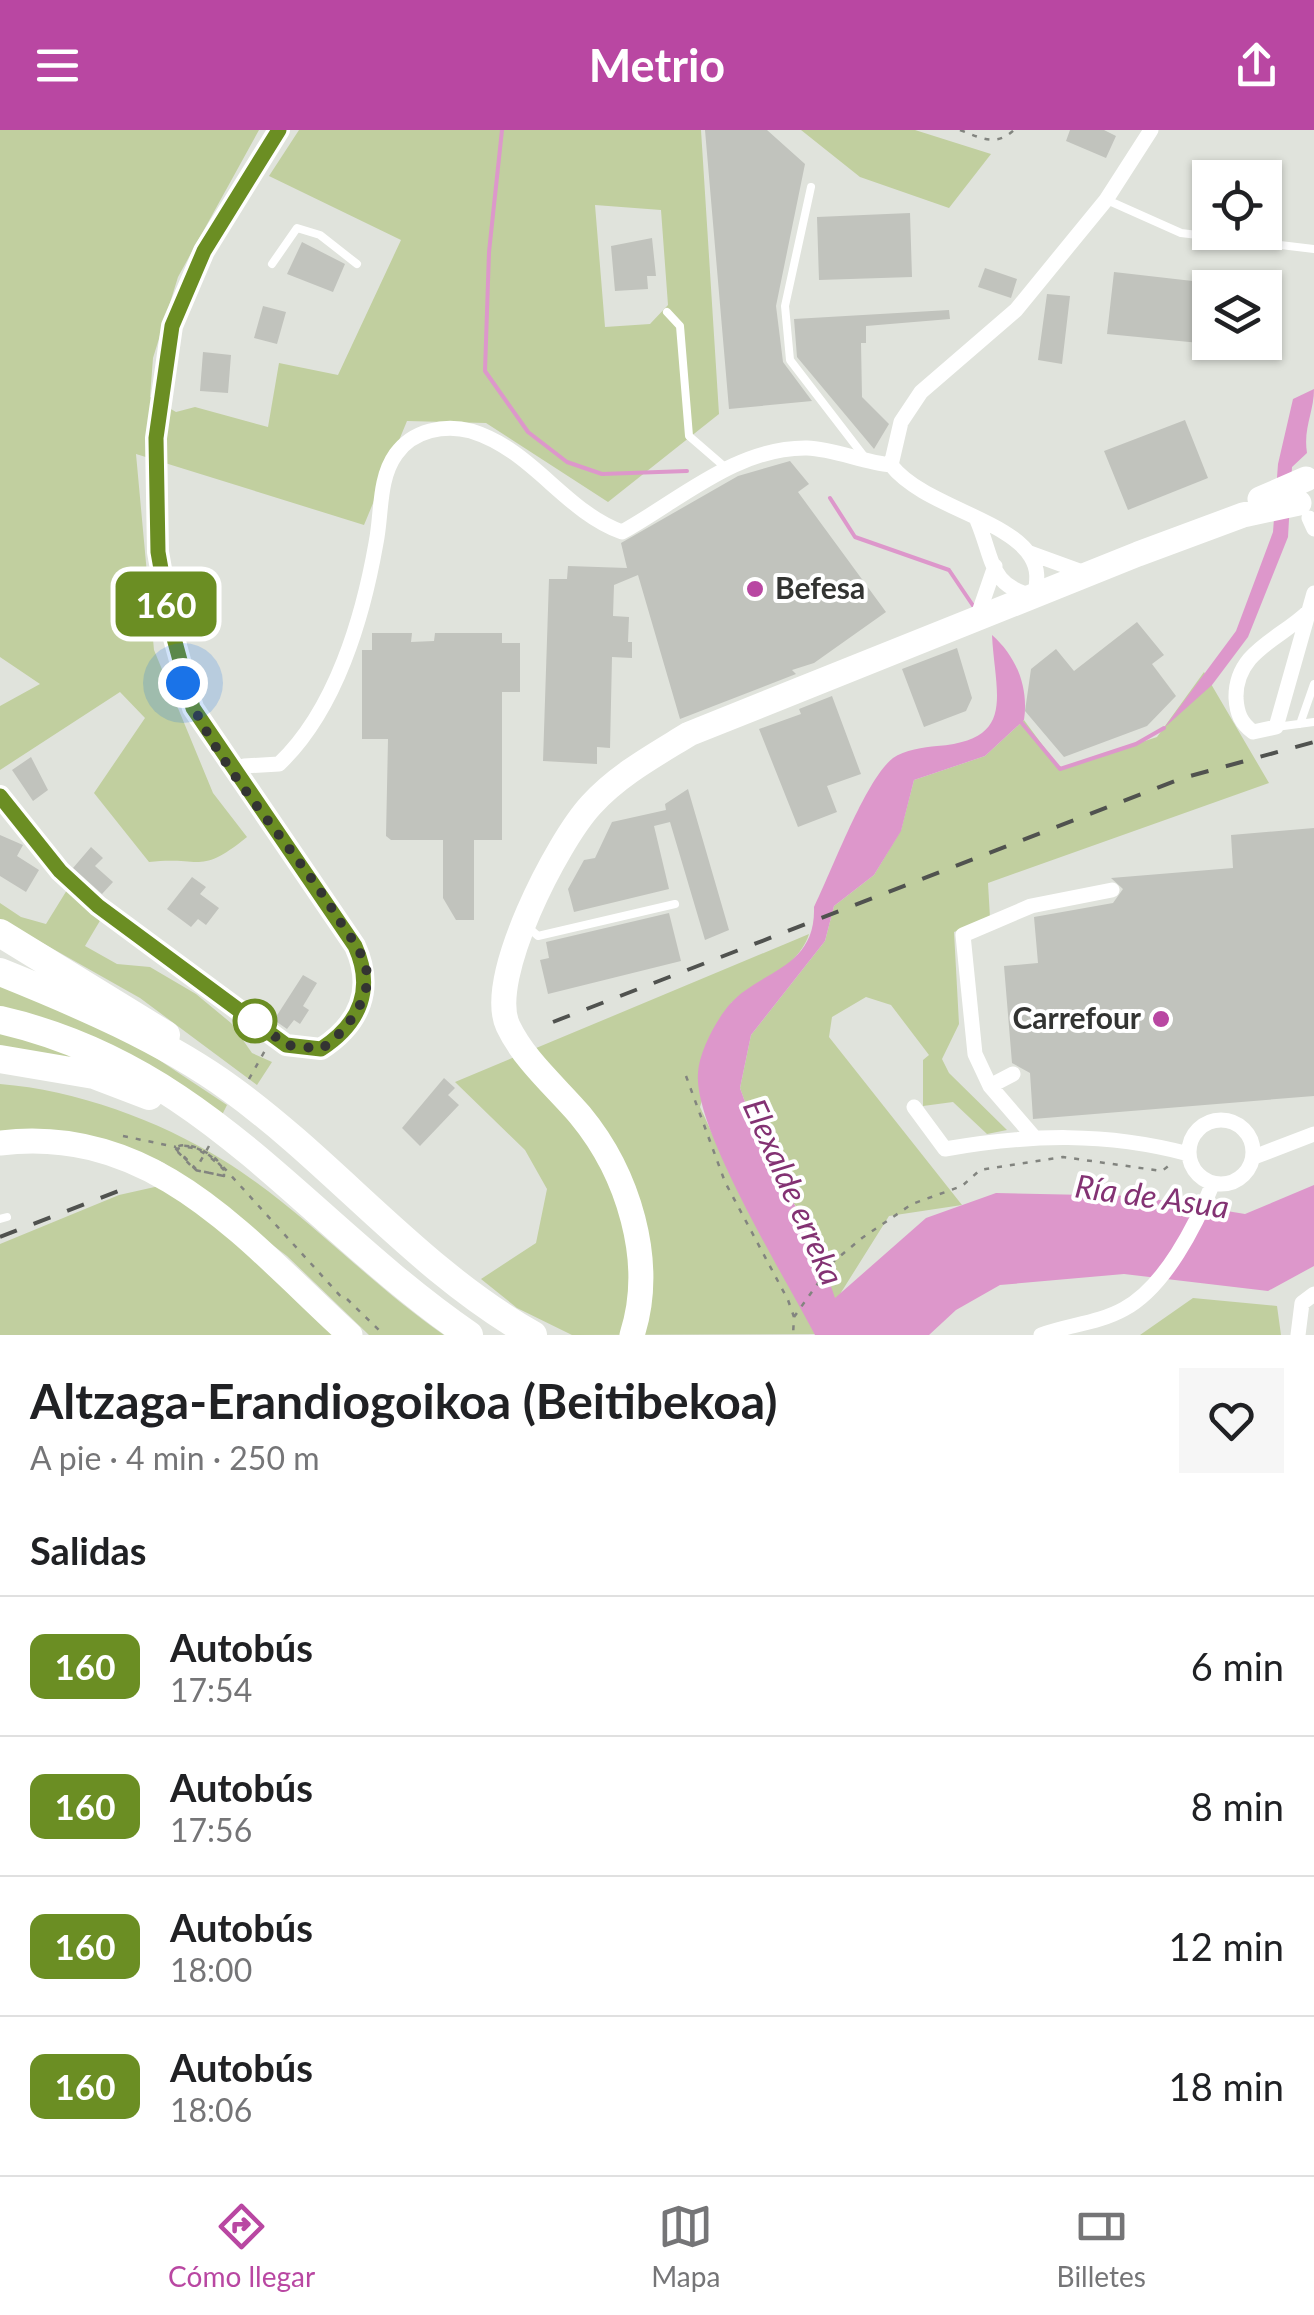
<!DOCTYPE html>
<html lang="es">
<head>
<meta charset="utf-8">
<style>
  body { margin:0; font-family:Lato,sans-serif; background:#f6f6f6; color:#202124; height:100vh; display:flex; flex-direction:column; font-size:38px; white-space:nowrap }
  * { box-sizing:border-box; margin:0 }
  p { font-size:32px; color:#757577 }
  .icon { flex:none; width:55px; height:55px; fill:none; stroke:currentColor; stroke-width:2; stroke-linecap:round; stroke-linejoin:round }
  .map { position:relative; height:1205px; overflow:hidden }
  .drawer { display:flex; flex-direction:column; background:#fff; flex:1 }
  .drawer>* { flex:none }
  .badge { padding:0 20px; border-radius:15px; font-size:35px; line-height:65px }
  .controls { position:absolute; left:1192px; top:30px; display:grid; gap:20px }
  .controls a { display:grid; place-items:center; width:90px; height:90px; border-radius:0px; background:#fff; box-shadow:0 2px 8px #0004; font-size:50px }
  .you { position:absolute; width:50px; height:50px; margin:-25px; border:8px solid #fff; border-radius:50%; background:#1a73e8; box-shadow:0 0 0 15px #1a73e833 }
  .map>.badge { position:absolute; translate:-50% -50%; box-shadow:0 0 0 5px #fff }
  h2 { padding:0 30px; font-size:38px; line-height:90px }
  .round { display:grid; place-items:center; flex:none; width:105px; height:105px; border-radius:0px; background:#f6f6f6 }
  .head { display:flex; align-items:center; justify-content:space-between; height:170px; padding:0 30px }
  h1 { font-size:48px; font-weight:700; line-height:75px }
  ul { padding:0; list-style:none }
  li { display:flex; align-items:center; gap:30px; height:140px; padding:0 30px; border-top:2px solid #e0e0e0 }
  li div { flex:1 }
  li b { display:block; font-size:38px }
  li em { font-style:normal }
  li .badge { min-width:110px; font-weight:700; text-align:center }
  header { display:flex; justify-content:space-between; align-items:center; height:130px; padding:0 30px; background:#b947a2; color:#fff; font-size:45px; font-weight:700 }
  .menu { display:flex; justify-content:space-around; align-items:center; height:140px; border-top:2px solid #e0e0e0; background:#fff; font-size:28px; color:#757577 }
  .menu a { display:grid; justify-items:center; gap:5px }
  .menu .active { color:#b947a2 }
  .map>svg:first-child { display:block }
</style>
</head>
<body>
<header><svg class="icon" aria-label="menu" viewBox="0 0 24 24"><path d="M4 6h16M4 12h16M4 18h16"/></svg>Metrio<svg class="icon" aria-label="share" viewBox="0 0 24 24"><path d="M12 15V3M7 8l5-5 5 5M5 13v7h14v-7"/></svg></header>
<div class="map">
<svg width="1314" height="1205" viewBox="0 0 1314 1205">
  <rect width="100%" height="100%" fill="#e0e3dc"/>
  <path fill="#c1cf9f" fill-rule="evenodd" d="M0 0H259L178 147 153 228 150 267 176 282 195 277 268 297 279 233 338 245 401 110 269 46 299 0H701L719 284 608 372 486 293 407 291 364 395 136 324 154 520 213 663 247 707C199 746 201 726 149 732L94 663 145 588 120 562 0 640V576L40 554 0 527ZM595 75 661 80 668 175 650 194 605 197Z
    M801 0H915L991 24 949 78 860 47Z
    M1204 542 1269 653 988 753 990 788 954 802 959 894 942 929 949 943 1007 1000 987 1004 953 972 923 976V930L929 925 891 875 866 867 832 887 829 907 962 1075 889 1086 815 1204 572 1205 517 1178 481 1149 536 1113 547 1059 525 1020 455 952 809 804C799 836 758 856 731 873L700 977 746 1077 813 1102 766 1031 740 958 751 905 825 811 834 776 874 745 901 700 914 650 985 626 1024 590 1060 639 1157 607Z
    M67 760 101 789 85 816 117 834 150 837 196 864 231 893 252 923 272 932 257 955 140 868 0 789V773L21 787 46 794Z
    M0 853 135 914 227 975 219 991 0 919Z
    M0 954C76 960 158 990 223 1030 302 1079 367 1152 444 1205H369L287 1126 164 1033 118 1014 0 1004Z
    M177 1052 350 1205H0V1114L119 1065Z
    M1193 1168 1277 1176 1281 1205H1140Z"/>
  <path fill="#dd97cb" d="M1314 259C1314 282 1303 298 1307 323L1292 337 1288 407 1248 507 1212 555 1164 598 1236 501 1273 402 1278 334 1293 269Z
    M992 505C1016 526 1029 557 1024 590L985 626 914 650 901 701 874 745 834 776 825 811 751 905 740 958 766 1031 813 1103 835 1168 926 1088 996 1063 1136 1066 1245 1084 1314 1055V1136L1268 1161 1124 1144 1000 1155 956 1180 929 1205H815C786 1149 693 998 698 943 699 922 716 890 730 874 760 840 816 839 814 777 832 741 865 650 893 628 904 620 924 617 937 616 1017 610 995 565 992 505Z"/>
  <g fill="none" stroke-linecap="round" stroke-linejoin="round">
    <path stroke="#dd97cb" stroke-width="4" d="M502 0 489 122 485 241 528 302 567 332 602 344 687 341
      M830 368 855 407 949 440 976 480
      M1021 592 1060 639 1136 614 1164 598"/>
  </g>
  <path fill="#c1c3bd" d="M705 0H767L805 34 776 176 783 232 812 271 729 279Z
    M1070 0H1104L1116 6 1106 28 1066 11Z
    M910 83 912 147 819 150 817 87Z
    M652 108 656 146H647L648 159 615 161 611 116Z
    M302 112 345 134 333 162 287 144Z
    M985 138 1017 149 1011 168 978 157Z
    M1114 142 1210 153V214L1107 204Z
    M1047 164 1070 166 1062 234 1038 230Z
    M263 176 286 182 277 214 254 208Z
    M949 180 950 189 866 196V213H861L862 267 889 294 874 319 797 227 794 189Z
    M203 222 231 225 228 263 200 261Z
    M1185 290 1208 348 1128 380 1104 321Z
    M790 331 809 354 798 362 886 482 814 533 792 540 796 544 680 589 638 445 614 455 613 486 629 487 628 512H632V528L612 527 610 618 597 617V634L543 631 549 449H567L568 436 627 438 621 413 738 346Z
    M1137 492 1164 525 1152 534 1176 566 1147 596 1064 627 1025 581 1031 539 1056 519 1074 541Z
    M372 503H412L411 512 434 511 435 503H502V513H520V562H502V710H474V790H456L443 768V710H391L386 706 388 609H362V520H372Z
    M957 518 972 568 966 581 924 597 902 539Z
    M832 566 861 644 827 656 837 682 798 697 759 599 801 584 799 579Z
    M31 627 48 660 33 671 12 640Z
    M688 659 729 800 705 810 670 692 654 696 669 759 574 782 568 759 584 730 595 728 612 692 666 680 665 674Z
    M1314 698V966L1033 989 1030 943 1012 933 1004 836 1038 833 1034 787 1113 773 1123 759 1111 748 1233 738 1231 705Z
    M0 705 23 715 17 726 39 740 26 762 0 746Z
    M91 717 103 728 95 736 113 752 102 764 73 738Z
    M192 747 206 757 200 764 219 778 206 795 198 789 191 797 167 779Z
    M669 783 681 831 548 864 540 830 549 828 546 812Z
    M303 845 317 853 303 876 309 880 300 894 294 890 287 899 274 890Z
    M444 948 455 958 448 965 459 975 420 1016 402 998Z"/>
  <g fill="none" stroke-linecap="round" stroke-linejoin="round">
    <path stroke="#82847f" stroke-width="2.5" stroke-dasharray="5 8" stroke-linecap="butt" d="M960 0C981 8 996 17 1014 0
      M686 946 725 1052 788 1170 794 1187 793 1205
      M249 949 267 917
      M123 1006 176 1017
      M209 1016 196 1039 177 1019C194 1012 211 1027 224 1040V1046L196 1040 176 1019 178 1016C198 1014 211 1025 224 1039V1046L195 1040 176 1020V1017C189 1011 205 1021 216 1029L344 1170
      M347 1169 384 1205
      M794 1187 833 1132 862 1108 912 1074 962 1056 980 1040 1063 1027 1162 1041 1171 1034"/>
    <path stroke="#fff" stroke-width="8" d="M811 57 785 176 790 230 863 325
      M1107 70 1181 103 1314 119
      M272 134 297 98 320 105 357 134
      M667 182 680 196 689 306 726 338
      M1300 594 1314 554
      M1276 597 1314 592
      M529 798 538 806 675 774
      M0 1089 7 1087"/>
    <path stroke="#fff" stroke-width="15" d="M1309 388 1314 399
      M977 390C994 430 989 457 1035 466 1037 451 1039 440 1031 427 1009 389 923 376 891 335L901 292 921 262 1016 180 1106 70 1151 0
      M1030 423 1085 443
      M1309 481C1281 509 1235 521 1236 568 1237 584 1241 593 1253 602L1276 597 1314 463
      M977 488 995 436
      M236 642 244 636 279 634C336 580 363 487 376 413 382 384 378 349 396 324 413 300 445 294 471 301 533 320 564 381 622 402 680 370 737 317 807 318 834 319 863 332 891 335
      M0 666 60 741 98 776 286 915 321 919C361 894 374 858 355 815L193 578 172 501 159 422 156 308 171 196 204 121 279 0
      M990 956 1013 944
      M914 977 945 1019C1030 1004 1106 1002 1189 1024
      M1189 1022a32 32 0 1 1 64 0a32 32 0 1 1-64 0Z
      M1033 1006 990 956 975 924 963 805 1031 776 1112 760
      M1254 1027 1314 1004
      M1041 1205C1068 1195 1099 1193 1124 1179 1165 1157 1196 1095 1213 1053
      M1298 1205 1302 1173 1314 1164"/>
    <path stroke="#fff" stroke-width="25" d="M1260 369 1306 349
      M0 1013C155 994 247 1111 350 1205
      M632 1205C656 1131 628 1043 580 985 556 957 524 930 508 896 486 849 557 712 591 675 618 645 655 625 689 604L1138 424 1243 385 1299 373"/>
    <path stroke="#fff" stroke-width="28" d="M0 803 166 905
      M0 842C77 873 164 910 231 959 337 1036 418 1140 533 1205
      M0 890C206 937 305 1092 469 1205
      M0 929 94 945 149 966"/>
    <path stroke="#50524f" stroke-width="4" stroke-dasharray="18 18" stroke-linecap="butt" d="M553 892 1183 648 1314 612
      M0 1107 134 1055"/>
  </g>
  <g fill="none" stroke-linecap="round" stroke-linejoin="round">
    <defs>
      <path id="line" d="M0 666 60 741 98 776 286 915 321 919C361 893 374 858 355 816L193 578 172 501 158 422 156 308 172 196 204 121 279 0"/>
    </defs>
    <use href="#line" stroke="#fff" stroke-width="22"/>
    <use href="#line" stroke="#6b8e23" stroke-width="15"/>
    <path stroke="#333432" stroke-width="10" stroke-dasharray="0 18" d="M183 553C217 640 291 711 339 790 349 805 365 825 367 844 370 871 342 906 321 919L286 915 255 891"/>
  </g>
  <g fill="#b947a2" stroke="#fff" stroke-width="4">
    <circle cx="755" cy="459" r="10"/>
    <circle cx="1161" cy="889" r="10"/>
  </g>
  <circle fill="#fff" stroke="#6b8e23" stroke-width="5" cx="255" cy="891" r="20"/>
  <g text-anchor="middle" stroke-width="8" stroke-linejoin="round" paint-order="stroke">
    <g font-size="30" font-weight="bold" fill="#333432" stroke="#fff" text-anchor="start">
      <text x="775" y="469">Befesa</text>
      <text x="1141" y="899" text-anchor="end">Carrefour</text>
    </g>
    <g font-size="32" font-style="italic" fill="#833273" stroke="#fff">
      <text transform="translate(793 1062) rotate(66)" y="11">Elexalde erreka</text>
      <text transform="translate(1152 1067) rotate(8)" y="11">Ría de Asua</text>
    </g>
  </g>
</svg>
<div class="controls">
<a><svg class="icon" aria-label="locate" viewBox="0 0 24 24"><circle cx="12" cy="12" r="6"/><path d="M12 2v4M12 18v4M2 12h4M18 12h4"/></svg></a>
<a><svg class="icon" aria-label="layers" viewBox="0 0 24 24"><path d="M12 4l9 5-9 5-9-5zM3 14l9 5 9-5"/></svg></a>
</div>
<div class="you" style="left:183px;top:553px"></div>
<b class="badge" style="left:166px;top:474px;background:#6b8e23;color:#fff">160</b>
</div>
<section class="drawer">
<div class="head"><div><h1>Altzaga-Erandiogoikoa (Beitibekoa)</h1><p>A pie · 4 min · 250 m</p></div><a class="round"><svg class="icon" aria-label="heart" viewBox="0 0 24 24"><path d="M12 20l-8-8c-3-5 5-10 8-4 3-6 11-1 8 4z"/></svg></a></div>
<h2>Salidas</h2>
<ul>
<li><span class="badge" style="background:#6b8e23;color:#fff">160</span><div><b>Autobús</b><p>17:54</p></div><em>6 min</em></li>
<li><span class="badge" style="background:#6b8e23;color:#fff">160</span><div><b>Autobús</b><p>17:56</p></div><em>8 min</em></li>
<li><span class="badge" style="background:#6b8e23;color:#fff">160</span><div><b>Autobús</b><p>18:00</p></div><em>12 min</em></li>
<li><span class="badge" style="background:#6b8e23;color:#fff">160</span><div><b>Autobús</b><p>18:06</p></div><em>18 min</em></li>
</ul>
</section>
<nav class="menu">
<a class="active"><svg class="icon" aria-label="directions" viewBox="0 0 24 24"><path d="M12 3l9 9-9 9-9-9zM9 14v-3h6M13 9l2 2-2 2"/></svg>Cómo llegar</a>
<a><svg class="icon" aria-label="map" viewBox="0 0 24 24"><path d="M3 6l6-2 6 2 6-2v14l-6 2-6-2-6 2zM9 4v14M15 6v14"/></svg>Mapa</a>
<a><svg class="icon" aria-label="tickets" viewBox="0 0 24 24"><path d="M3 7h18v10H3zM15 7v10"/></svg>Billetes</a>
</nav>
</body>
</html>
